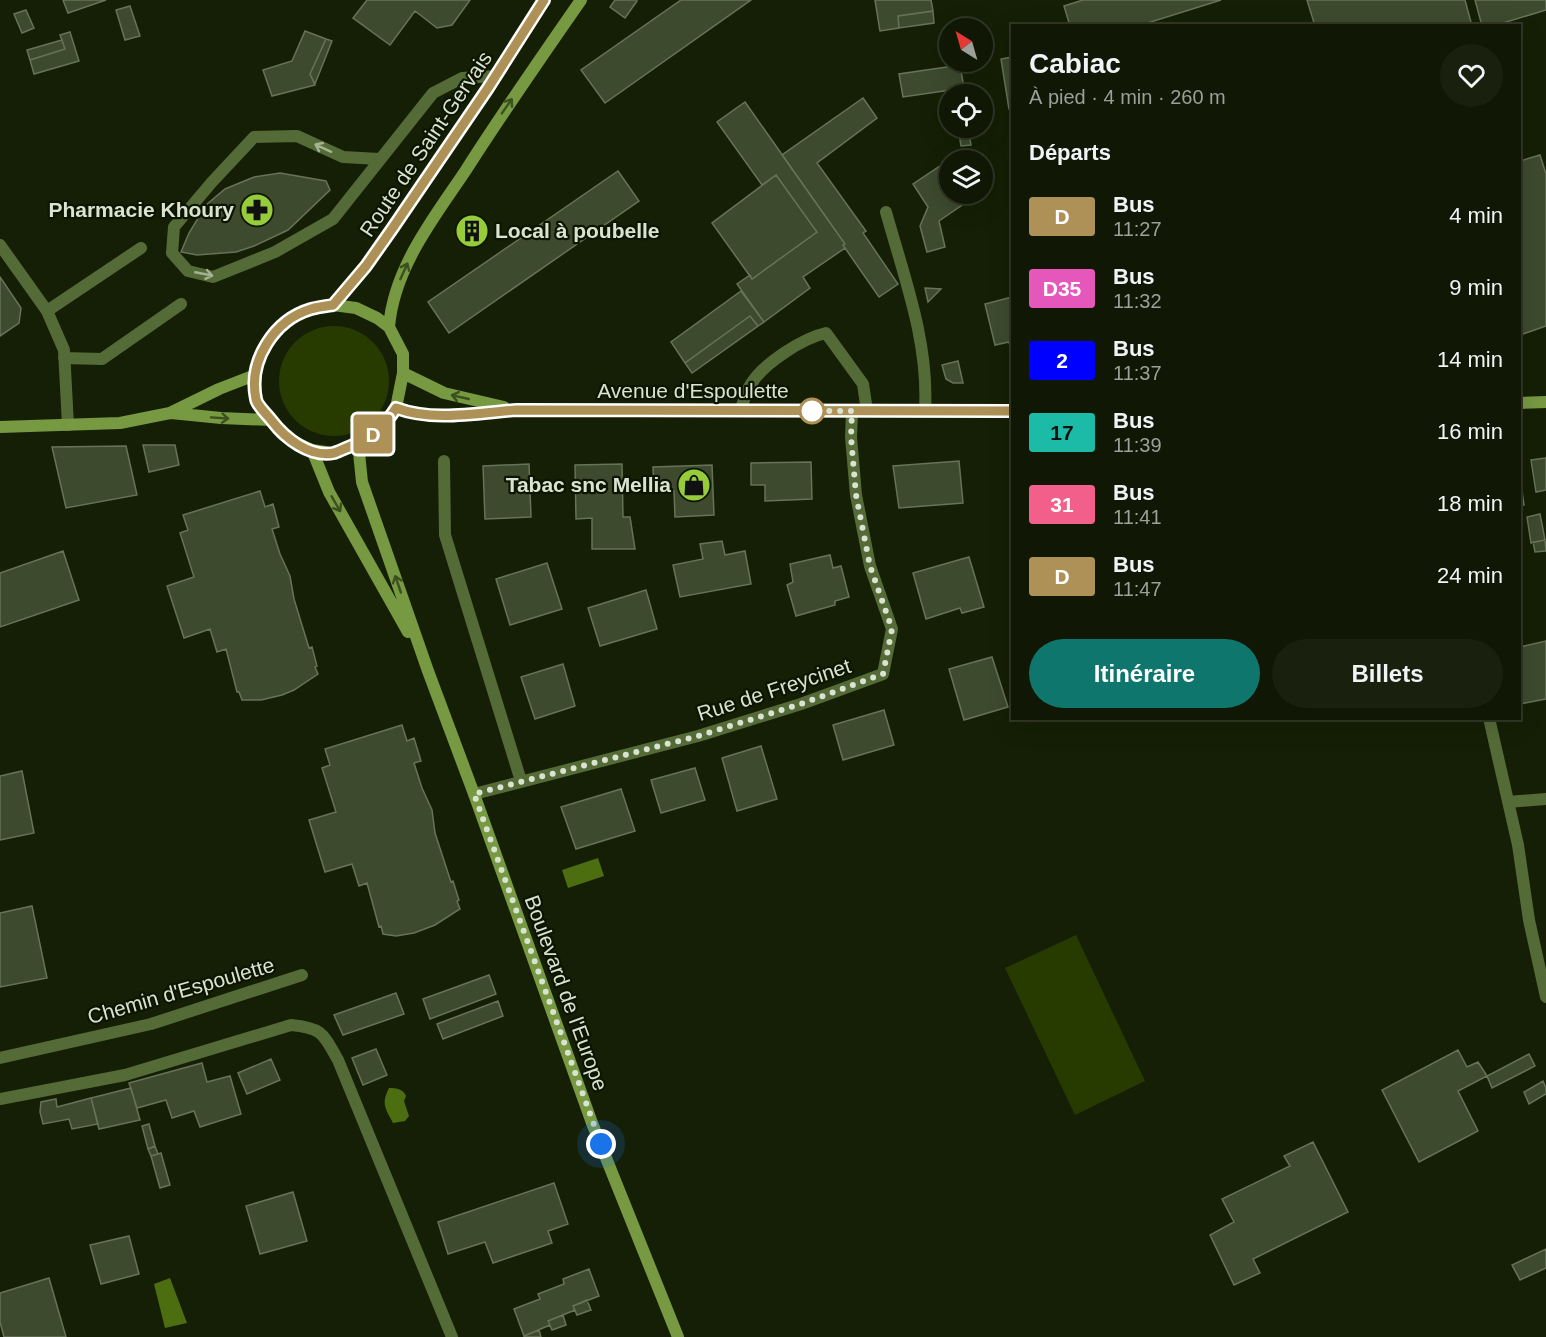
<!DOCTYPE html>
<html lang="fr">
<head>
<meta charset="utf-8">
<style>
  body { margin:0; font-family:Arial,sans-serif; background:#19200e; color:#f1f3f6; height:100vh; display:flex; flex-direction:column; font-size:22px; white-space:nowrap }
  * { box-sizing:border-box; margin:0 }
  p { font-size:20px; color:#9c9f9a }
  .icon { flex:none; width:33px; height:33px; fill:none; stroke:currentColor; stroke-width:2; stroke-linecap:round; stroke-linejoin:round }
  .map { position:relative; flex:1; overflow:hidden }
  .side { position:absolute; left:1011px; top:24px; width:510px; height:696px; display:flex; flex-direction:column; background:#101704; border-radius:0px; box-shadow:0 6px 24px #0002,0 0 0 2px #303626 }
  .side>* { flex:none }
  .badge { padding:0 12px; border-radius:4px; font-size:21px; line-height:39px }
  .needle { width:39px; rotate:323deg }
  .fabs { position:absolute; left:939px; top:18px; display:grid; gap:12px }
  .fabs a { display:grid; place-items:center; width:54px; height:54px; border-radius:50%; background:#101704; box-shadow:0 6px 24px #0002,0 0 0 2px #303626; font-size:30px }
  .you { position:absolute; width:30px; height:30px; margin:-15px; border:4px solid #fff; border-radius:50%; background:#1a73e8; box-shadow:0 0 0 9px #1a73e833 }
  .map>.badge { position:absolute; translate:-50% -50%; box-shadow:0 0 0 3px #fff }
  h2 { padding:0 18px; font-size:22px; line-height:54px }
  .round { display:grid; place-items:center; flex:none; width:63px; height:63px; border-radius:32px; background:#19200e }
  .headline { display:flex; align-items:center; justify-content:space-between; height:102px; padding:0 18px }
  h1 { font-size:28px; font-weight:600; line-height:45px }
  .button { display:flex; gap:12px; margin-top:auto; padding:12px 18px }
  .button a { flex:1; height:69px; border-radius:36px; background:#0f766e; color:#fff; font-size:24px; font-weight:600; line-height:69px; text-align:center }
  .button a+a { background:#19200e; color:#f1f3f6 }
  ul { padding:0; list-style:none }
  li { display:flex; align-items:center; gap:18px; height:72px; padding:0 18px }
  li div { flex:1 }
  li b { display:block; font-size:22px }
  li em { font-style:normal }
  li .badge { min-width:66px; font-weight:700; text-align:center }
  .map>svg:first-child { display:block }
</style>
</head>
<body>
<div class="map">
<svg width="1546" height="1337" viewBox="0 0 1546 1337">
  <rect width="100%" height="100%" fill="#151f05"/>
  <path fill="#273b00" d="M279 381a55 55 0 1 1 110 0a55 55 0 1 1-110 0Z
    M1076 935 1145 1081 1075 1115 1005 968Z"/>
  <path fill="#4d6d11" d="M598 858 604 876 568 888 562 870Z
    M389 1088C397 1088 403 1089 406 1096L404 1101 409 1116 405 1121 393 1123C385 1108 381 1104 389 1088Z
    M170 1278 187 1323 165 1328 154 1284Z"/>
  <path fill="#3d4a2e" stroke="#667356" stroke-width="1.5" d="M63 0H106L68 13Z
    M367 0H470L452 25 437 28 415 11 390 45 353 18Z
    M615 0H636L637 1 625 18 610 7Z
    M681 0H751L605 103 581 70Z
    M875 0H931L933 11 898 16 899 28 880 31Z
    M1083 0H1221L1138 26H1070L1064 6Z
    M1307 0H1465L1472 26H1315Z
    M1475 0H1546V10L1493 26H1482Z
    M130 6 140 36 125 40 116 10Z
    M26 10 34 28 22 33 14 14Z
    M933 11 934 23 899 28 898 16Z
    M305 31 326 39 310 74 315 85 272 96 263 70 292 61Z
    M70 32 79 61 34 74 30 60 65 49 60 35Z
    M326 39 332 41 315 84 310 74Z
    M62 40 65 49 30 60 27 50Z
    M1012 57V109H1009L1001 59Z
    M960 65 964 88 903 97 899 74Z
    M863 98 877 118 817 163 866 231 863 233 898 284 879 297 845 248 843 245 845 244 782 155Z
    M745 102 845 244 843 245 845 248 803 277 810 288 764 322 737 284 750 275 752 279 817 232 776 175 762 185 717 122Z
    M969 132 971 145 961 146 959 133Z
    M1540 155 1546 174V326L1520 335V161Z
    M952 158 954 160H950V194H963L968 201 939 221 945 247 927 252 920 226 928 207 913 184Z
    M618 171 639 201 449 333 428 302Z
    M280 173 326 181 330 190 288 230 254 246 236 252 197 255 181 252 189 233 206 205 225 189 254 177Z
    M776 175 817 232 752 279 712 223Z
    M471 217 486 228 474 245 459 234Z
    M0 277 21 308 19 323 0 336Z
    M925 288 941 289 928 302Z
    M741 291 764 322 758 326 750 316 685 363 671 342Z
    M1012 297V354L1009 342 995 345 985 304Z
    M750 316 758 326 692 373 685 363Z
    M958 361 963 383H953L946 379 942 365Z
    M143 445H175L179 465 149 472Z
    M126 446 137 495 66 508 52 447Z
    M1546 458V490L1536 492 1531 460Z
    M959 461 963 503 899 508 893 466Z
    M811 462 812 499 765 501V485H751V463Z
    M529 464 531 517 485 519 483 466Z
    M622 464 623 517H630L635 549H592V518L576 519 575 465Z
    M712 465 714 515 675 517 674 491 654 492 653 467Z
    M1520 477 1524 505 1520 506Z
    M260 491 265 507 273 504 279 527 272 529 280 554 290 576 294 599 309 648 312 647 317 666 315 667 318 674 294 690 282 695 261 700H242L239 692H237L226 649 217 652 210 629 184 638 167 586 194 577 180 533 188 530 183 515Z
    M1540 514 1545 540 1531 543 1527 517Z
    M1545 540 1546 551 1535 552 1533 542Z
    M722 541 725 555 745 551 751 584 680 597 673 565 703 559 700 544Z
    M63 551 79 600 0 627V573Z
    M830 555 833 568 841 566 849 597 835 601V605L796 616 787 585 793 582 790 564Z
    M969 557 984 607 962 613 960 608 926 619 913 573Z
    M547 563 562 609 510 625 496 579Z
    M646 590 657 629 600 646 588 608Z
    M1546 641V699L1520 704V647Z
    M992 657 1008 707 964 720 949 669Z
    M563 664 575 706 535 719 521 677Z
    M884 710 894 745 843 760 833 725Z
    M402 725 407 741 414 738 421 761 414 763 422 788 432 810 435 833 451 882 453 881 459 900 457 901 460 909 435 925 414 933 396 936 383 934 381 926 379 927 367 883 359 886 352 864 325 872 309 820 336 812 322 768 330 765 325 749Z
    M761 746 777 799 737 811 722 758Z
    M695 768 705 800 661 813 651 780Z
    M22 771 34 833 0 840V776Z
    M621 789 635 831 576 849 561 807Z
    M32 906 47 978 0 987V913Z
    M489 975 496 994 430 1019 423 999Z
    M396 993 404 1014 343 1035 334 1015Z
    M498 1001 503 1016 443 1039 437 1024Z
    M376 1049 387 1075 363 1085 352 1058Z
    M1458 1050 1467 1067 1478 1062 1487 1076 1458 1091 1478 1131 1419 1162 1382 1090Z
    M1529 1054 1535 1066 1492 1088 1487 1076Z
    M271 1059 280 1080 247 1094 238 1073Z
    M202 1063 207 1082 230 1076 241 1114 200 1127 194 1111 172 1118 166 1100 137 1108 129 1083Z
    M1543 1081 1546 1088V1094L1529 1104 1524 1092Z
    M131 1088 140 1120 99 1129 91 1098Z
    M91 1098 98 1124 72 1129 69 1119 43 1124 40 1112 41 1102 56 1099 57 1107Z
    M149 1124 155 1146 148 1149 142 1126Z
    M1313 1142 1348 1212 1253 1259 1260 1273 1234 1285 1210 1235 1234 1222 1222 1199 1290 1166 1284 1156Z
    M155 1146 158 1154 151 1156 148 1149Z
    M161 1153 170 1185 160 1188 151 1156Z
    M554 1183 568 1224 548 1231 552 1243 493 1263 485 1242 448 1254 438 1222Z
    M293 1192 307 1241 260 1254 246 1206Z
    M129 1236 139 1274 101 1284 90 1245Z
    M1546 1249V1268L1520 1280 1512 1265Z
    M589 1269 599 1296 573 1306 575 1310 548 1321 550 1325 524 1336 514 1309 540 1299 538 1294 564 1284 563 1279Z
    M49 1278 66 1337H4L0 1322V1293Z
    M587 1300 591 1310 577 1315 573 1306Z
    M563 1315 566 1325 552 1330 548 1321Z
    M539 1330 541 1337H524V1336Z"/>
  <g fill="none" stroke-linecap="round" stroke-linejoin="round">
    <path stroke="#556b37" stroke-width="12" d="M379 159 343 157 297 136 254 137 212 182 174 227 172 253 188 271 213 277 275 252 333 219 433 93 462 78 496 76
      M886 212C904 277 929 342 925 410
      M0 245 47 311 64 350 68 425
      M47 311 141 248
      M64 358 102 359 181 304
      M740 410C744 402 746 391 751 384 764 363 803 338 826 333L863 384 867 411
      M0 1099 125 1075 291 1025C323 1028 323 1034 338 1060L452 1337"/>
    <path stroke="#556b37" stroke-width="12" d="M444 461 445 535 521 781
      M1489 718 1518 845 1529 920 1546 997
      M474 794 698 736 801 704 883 674 892 629 870 566 856 495 851 437 852 411
      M1508 802 1546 799
      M0 1058 151 1024 302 975"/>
    <path stroke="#769942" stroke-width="12" d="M333 305 356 308 377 318 389 327 403 354V373L396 408 388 421 378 431 358 443 332 453 312 450 294 442 281 433 256 401 255 375 261 353 273 334 290 318 311 309Z
      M333 305 366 266 496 76 544 0
      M389 327C394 267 434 218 466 170 503 112 542 56 581 0
      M403 373 444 393 504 407
      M1520 403 1546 402
      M396 408C434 422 477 413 517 410L1012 411
      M171 413 221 418 271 420
      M0 427 120 423 170 413 219 389 255 375
      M358 443 362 482 428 671 474 794 592 1123 678 1337
      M312 450 329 492 408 632"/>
  </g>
  <defs><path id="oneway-shaft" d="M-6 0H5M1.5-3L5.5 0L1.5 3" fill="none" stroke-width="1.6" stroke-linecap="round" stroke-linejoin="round" transform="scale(1.5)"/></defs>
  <g stroke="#3c501e">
    <use href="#oneway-shaft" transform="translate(507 106) rotate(-55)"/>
    <use href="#oneway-shaft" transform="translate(404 271) rotate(-66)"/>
    <use href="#oneway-shaft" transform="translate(460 397) rotate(-167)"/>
    <use href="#oneway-shaft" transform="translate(220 418) rotate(4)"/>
    <use href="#oneway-shaft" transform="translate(336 504) rotate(60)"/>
    <use href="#oneway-shaft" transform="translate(398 584) rotate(-109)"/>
  </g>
  <g stroke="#a5b294">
    <use href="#oneway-shaft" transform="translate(323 148) rotate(-155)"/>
    <use href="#oneway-shaft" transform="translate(204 274) rotate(11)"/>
  </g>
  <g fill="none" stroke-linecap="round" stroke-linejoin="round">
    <defs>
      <path id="line" d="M544 0 488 88 392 229 366 266 333 305C326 306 318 307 311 309 274 320 248 361 256 399 257 406 267 414 272 421 285 438 310 458 334 453 340 451 346 448 351 446 371 438 385 426 396 408 434 422 477 413 517 410L1012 411"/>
    </defs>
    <use href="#line" stroke="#fff" stroke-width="14"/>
    <use href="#line" stroke="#ae9156" stroke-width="9"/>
    <path stroke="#dae2d2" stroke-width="6" stroke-dasharray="0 10.8" d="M601 1144 474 794 698 736 801 704 883 674 892 629 870 566 856 495 851 437 852 411H812"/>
  </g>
  <defs>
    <symbol id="pharmacy-disc" viewBox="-11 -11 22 22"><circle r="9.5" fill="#96cc3a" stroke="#0c1500"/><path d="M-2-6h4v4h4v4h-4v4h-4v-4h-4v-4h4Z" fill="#111"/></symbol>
    <symbol id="building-disc" viewBox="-11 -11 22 22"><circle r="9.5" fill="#96cc3a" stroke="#0c1500"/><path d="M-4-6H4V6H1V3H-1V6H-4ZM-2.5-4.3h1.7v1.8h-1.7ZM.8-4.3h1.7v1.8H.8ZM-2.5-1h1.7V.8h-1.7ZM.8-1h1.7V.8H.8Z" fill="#111"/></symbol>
    <symbol id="shop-disc" viewBox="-11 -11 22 22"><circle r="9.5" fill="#96cc3a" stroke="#0c1500"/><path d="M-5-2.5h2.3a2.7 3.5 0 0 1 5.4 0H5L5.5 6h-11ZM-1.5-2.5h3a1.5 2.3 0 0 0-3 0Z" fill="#111"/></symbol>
  </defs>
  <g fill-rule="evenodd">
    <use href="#pharmacy-disc" x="238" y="191" width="38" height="38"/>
    <use href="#building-disc" x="453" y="212" width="38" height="38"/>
    <use href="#shop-disc" x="675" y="466" width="38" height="38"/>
  </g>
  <circle fill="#fff" stroke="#ae9156" stroke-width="3" cx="812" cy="411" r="12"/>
  <g text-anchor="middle" stroke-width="4.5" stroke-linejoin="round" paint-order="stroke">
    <g font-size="21" fill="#dae2d2" stroke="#0c1500">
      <text transform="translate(426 144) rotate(-56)" y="7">Route de Saint-Gervais</text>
      <text x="693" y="398">Avenue d'Espoulette</text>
      <text transform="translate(774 690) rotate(-18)" y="7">Rue de Freycinet</text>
      <text transform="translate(181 991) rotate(-16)" y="7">Chemin d'Espoulette</text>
      <text transform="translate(566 993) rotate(70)" y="7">Boulevard de l'Europe</text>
    </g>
    <g font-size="21" font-weight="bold" fill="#dae2d2" stroke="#0c1500" text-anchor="end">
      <text x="234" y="217">Pharmacie Khoury</text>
      <text x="495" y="238" text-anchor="start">Local à poubelle</text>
      <text x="671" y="492">Tabac snc Mellia</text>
    </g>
  </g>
</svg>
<div class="fabs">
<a><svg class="needle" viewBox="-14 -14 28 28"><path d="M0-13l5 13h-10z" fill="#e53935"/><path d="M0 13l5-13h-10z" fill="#9c9f9a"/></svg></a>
<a><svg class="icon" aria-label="locate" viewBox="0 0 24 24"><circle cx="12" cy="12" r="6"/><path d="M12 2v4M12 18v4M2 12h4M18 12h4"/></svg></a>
<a><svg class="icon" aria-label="layers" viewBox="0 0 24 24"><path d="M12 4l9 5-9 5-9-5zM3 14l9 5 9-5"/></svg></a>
</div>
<div class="you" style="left:601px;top:1144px"></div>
<b class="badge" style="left:373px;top:434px;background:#ae9156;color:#fff">D</b>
<section class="side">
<div class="headline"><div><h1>Cabiac</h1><p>À pied · 4 min · 260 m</p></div><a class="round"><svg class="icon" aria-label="heart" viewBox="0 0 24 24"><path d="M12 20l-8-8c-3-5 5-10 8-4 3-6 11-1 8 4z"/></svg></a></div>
<h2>Départs</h2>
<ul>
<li><span class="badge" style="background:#ae9156;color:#fff">D</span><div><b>Bus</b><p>11:27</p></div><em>4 min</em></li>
<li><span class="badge" style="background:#e657bb;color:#fff">D35</span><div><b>Bus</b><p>11:32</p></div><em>9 min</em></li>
<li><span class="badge" style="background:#00f;color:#fff">2</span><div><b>Bus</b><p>11:37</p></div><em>14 min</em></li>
<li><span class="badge" style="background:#1cbba7;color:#111">17</span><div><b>Bus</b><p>11:39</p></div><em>16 min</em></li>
<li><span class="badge" style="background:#f35f8b;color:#fff">31</span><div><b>Bus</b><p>11:41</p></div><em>18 min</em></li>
<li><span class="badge" style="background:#ae9156;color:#fff">D</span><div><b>Bus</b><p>11:47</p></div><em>24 min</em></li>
</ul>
<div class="button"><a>Itinéraire</a><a>Billets</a></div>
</section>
</div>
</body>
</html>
